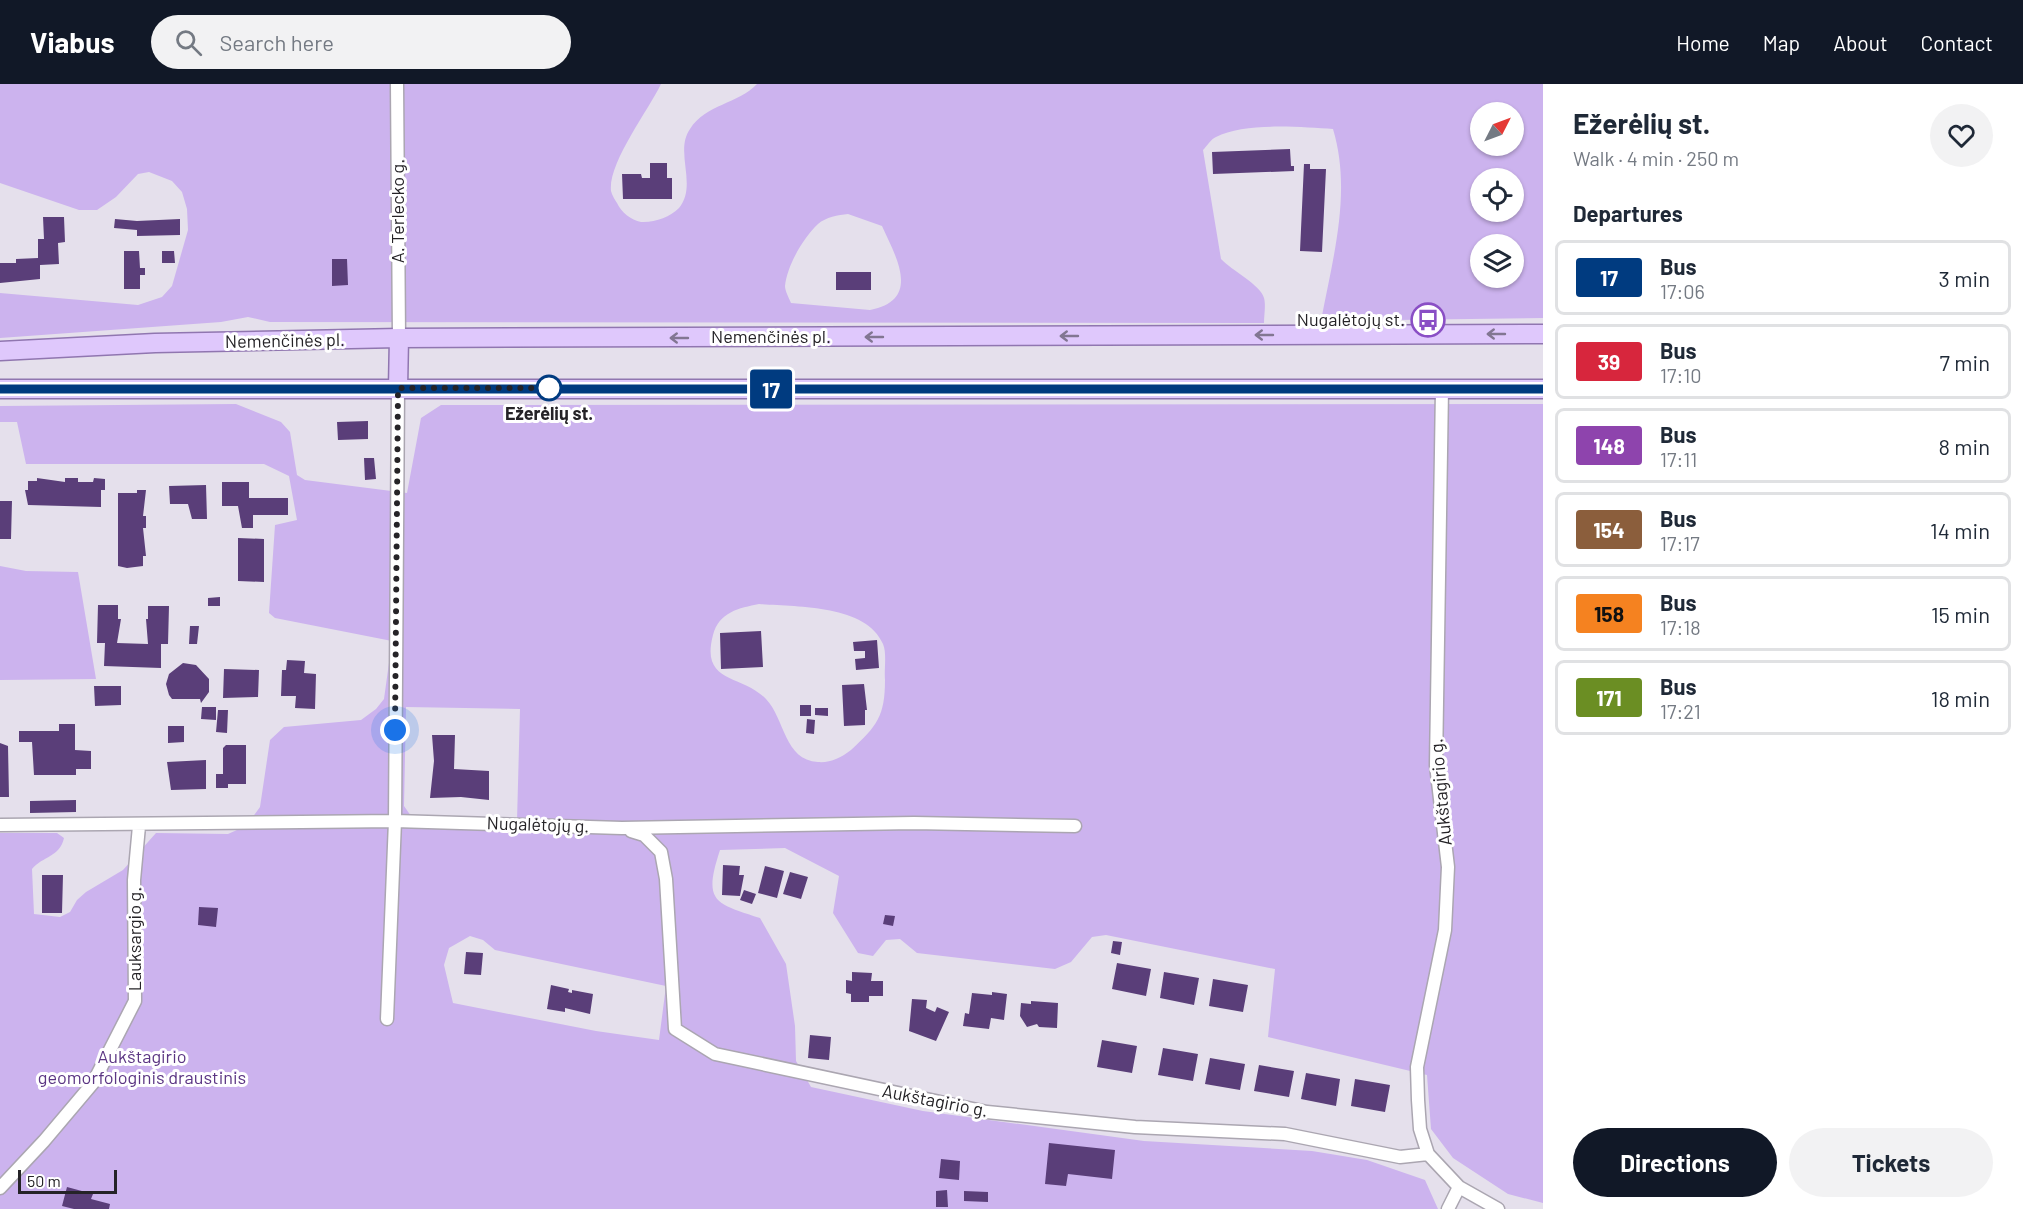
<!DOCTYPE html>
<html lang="en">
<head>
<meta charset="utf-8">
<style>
  body { margin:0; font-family:Barlow,sans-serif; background:#f2f2f3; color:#1f2937; height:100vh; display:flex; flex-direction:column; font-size:22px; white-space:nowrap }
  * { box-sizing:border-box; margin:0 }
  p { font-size:20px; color:#747a83 }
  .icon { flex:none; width:33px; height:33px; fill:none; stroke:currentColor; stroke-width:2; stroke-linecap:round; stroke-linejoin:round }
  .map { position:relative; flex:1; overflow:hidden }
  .drawer { display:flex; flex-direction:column; background:#fff; width:480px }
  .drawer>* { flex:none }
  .badge { padding:0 12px; border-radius:4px; font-size:21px; line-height:39px }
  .needle { width:39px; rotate:48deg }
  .controls { position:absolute; left:1470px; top:18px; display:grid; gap:12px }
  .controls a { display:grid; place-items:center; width:54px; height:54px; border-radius:50%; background:#fff; box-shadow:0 2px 4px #0004; font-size:30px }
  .scale { position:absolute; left:18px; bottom:15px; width:99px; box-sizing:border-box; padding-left:6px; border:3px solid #252327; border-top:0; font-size:16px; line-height:21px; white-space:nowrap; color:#252327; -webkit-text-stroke:4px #fff; paint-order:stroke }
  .you { position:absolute; width:30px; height:30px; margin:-15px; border:4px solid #fff; border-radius:50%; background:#1a73e8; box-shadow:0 0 0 9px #1a73e833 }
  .map>.badge { position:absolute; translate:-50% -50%; box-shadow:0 0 0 3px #fff }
  h2 { padding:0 30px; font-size:22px; line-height:54px }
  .round { display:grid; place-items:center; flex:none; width:63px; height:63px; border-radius:32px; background:#f2f2f3 }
  .head { display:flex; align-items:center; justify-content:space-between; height:102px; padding:0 30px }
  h1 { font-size:28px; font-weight:700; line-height:45px }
  .primary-button { display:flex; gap:12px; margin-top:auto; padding:12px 30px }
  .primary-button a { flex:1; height:69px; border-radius:36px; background:#111827; color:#fff; font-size:24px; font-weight:700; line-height:69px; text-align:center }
  .primary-button a+a { background:#f2f2f3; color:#1f2937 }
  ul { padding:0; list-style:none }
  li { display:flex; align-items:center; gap:18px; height:75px; margin:0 12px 9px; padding:0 18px; border:3px solid #e0e1e3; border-radius:9px }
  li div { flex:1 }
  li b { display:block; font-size:22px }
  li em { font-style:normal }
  li .badge { min-width:66px; font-weight:700; text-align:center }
  header { display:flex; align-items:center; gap:36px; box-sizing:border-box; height:84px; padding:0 30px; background:#111827; color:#fff }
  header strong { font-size:28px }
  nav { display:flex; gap:33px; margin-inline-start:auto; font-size:21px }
  .search { width:420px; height:54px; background:#f2f2f3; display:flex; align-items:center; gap:15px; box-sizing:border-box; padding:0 21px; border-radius:33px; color:#747a83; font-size:22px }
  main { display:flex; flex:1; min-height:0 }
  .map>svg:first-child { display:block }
</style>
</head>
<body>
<header>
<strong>Viabus</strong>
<div class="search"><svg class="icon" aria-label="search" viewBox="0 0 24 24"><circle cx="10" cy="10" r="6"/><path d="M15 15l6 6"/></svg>Search here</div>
<nav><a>Home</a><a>Map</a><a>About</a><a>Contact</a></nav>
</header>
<main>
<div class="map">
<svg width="1543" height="1125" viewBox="0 0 1543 1125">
  <rect width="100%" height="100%" fill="#e5e0ec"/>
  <path fill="#ccb3ee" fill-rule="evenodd" d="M0 0H661C648 27 608 79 611 107 612 111 615 116 617 119 621 128 631 136 641 138 654 139 670 133 679 124 698 101 674 68 690 45 706 20 738 20 757 0H1543V234L1321 237C1333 173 1352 108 1333 45 1301 43 1244 38 1216 53 1211 55 1207 62 1203 66L1221 175C1231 186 1261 201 1264 214 1266 221 1264 231 1264 239L270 238 248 233 221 238 0 254V209L138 221 162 213 172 202 188 146 187 125 182 108 172 97 149 88 138 90 116 113 97 126H79L0 99ZM1480 28H1514V62H1480ZM1480 94H1514V128H1480ZM848 130 882 142C896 173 922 216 870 226L791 219C789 214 785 207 785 202 787 182 803 154 818 140 826 133 838 131 848 130ZM1480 160H1514V194H1480Z
    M236 320 281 338 290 348 297 391 305 396 407 409 421 334 441 321 1543 320V1119L1508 1110 1453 1074 1431 1045 1427 991 1268 953 1275 885 1106 851 1092 853 1071 878 1055 885 917 869 900 855 886 856 873 872 858 869 833 829 839 792 785 764 720 766C703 818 714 819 760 834L786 880 795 942 796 977 811 1003 923 1027 1144 1057 1312 1067 1367 1076 1425 1096 1438 1125H0V749H57L64 754C60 773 43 772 32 785L34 830 60 833 70 828 77 816 86 808 123 786 156 749 228 750 246 742 260 723 270 656 284 643 361 636 376 625 384 615 392 557 275 534 269 529 275 441 297 436 289 392 264 380H26L17 338H0V322ZM759 520C795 523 866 520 883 560 887 569 884 586 885 596 885 632 877 642 851 666 841 674 830 679 818 678 784 676 785 635 766 615 742 590 700 600 713 551 719 528 739 524 759 520ZM406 623 520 625 517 737 411 732 404 722ZM470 852 483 856 495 866 666 902 659 956 596 947 453 919 444 881 449 864Z
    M0 482 26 487 78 488 96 595 0 596Z"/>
  <path fill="#5a3e79" d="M1290 65 1291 82H1294V87L1213 90 1212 68Z
    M650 79H667V94H672V115H623L622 90H641L642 94H650Z
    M1304 80H1310V85H1326L1322 168 1300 167Z
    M43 133H64L65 158 58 159 59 180 40 181V195L0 199V179H16V175L38 174V155H44Z
    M115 135 137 137 180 135V151L137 152V146L114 144Z
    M124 167H139L140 184H145V191H140V205H124Z
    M162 167H174L175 179H162Z
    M332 175H347L348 201 332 202Z
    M836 188H871V206H836Z
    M368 337V355L338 356 337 338Z
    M364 374H374L376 395 365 396Z
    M37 394 65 398V394H78V398H93L94 394 105 395V406H101V423L28 421 25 406H28V397H37Z
    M222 398H249V414H288V431H253V444H242L238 422H222Z
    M206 401 207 435H192L188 420H170L169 402Z
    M137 406H146L143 432H146V444H143L146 472H143V482L127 484 118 482V409H137Z
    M0 417H12L11 455H0Z
    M238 454 264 455V498L238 497Z
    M220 513V522H208V514Z
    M98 521H118V535H121L117 559 148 560 146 535H148V522H169L168 560H161V584L104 582 105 559H97Z
    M190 542H199L197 560H189Z
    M761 547 763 583 721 585 720 549Z
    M877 556 879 584 856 586 855 575 865 574V567H854L853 558Z
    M287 576 305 577 304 589 316 590 315 625 295 624 296 612H281L282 586H286Z
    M183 579 196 581 209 595V608L201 619 200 615H172L169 611 166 600 169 590Z
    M224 585 259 586 258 613 223 614Z
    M864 600 867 626H865V641L844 642 842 601Z
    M94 602H121V621L95 622Z
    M800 621H811V632H800Z
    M202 623H216V636L201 635Z
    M815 624H828V632L815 631Z
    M218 626H228L227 649 216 648Z
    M807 635 815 636 814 650 806 649Z
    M59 640H75V666L91 667V685H76V691H34L32 658H19V647H59Z
    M168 642H184V658L168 659Z
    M432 651H455L454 685 489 687V716L461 713 430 714 434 677Z
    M0 659 8 662 9 713H0Z
    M226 661H246V700H228V704H216V690H223V664Z
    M206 676V705L171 706 167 678Z
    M76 716V728L30 729V717Z
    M723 781 740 782 739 791H744L740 812 722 811Z
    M765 782 784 787 777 814 758 809Z
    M790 788 808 793 801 815 783 810Z
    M42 791H63L62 829H42Z
    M744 806 756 810 752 820 740 816Z
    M199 823 218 824 216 843 198 841Z
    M885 831 895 832 893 842 883 840Z
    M1113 857 1122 858 1120 871 1111 869Z
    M466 868 483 869 481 891 464 890Z
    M1117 879 1151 885 1146 912 1112 905Z
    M852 888 872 889 871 897H883V912H869V918H851V910L846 909V896L852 897Z
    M1164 888 1199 894 1194 921 1160 914Z
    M1213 895 1248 901 1243 928 1209 922Z
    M551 901 569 905 568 908 572 909V906L593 910 590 930 565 924V928L547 925Z
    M992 908 1007 910 1004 936 991 934 989 945 963 942 965 929 969 930 972 909 992 911Z
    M912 915 927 916 926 924 935 928 937 923 949 928 936 957 909 947Z
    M1031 917 1058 919 1057 944 1039 943 1037 940 1027 943 1020 932 1021 919 1031 920Z
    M810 951 831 953 829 976 808 974Z
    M1102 956 1137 962 1132 989 1097 983Z
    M1163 964 1198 970 1193 997 1158 991Z
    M1210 974 1245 980 1240 1006 1205 1000Z
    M1259 981 1294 987 1289 1013 1254 1007Z
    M1306 989 1340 995 1336 1022 1301 1015Z
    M1355 995 1390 1001 1385 1028 1351 1022Z
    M1049 1059 1115 1066 1112 1095 1068 1090 1066 1102 1045 1100Z
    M941 1075 960 1077 959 1096 939 1094Z
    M67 1103 93 1110 91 1115 110 1120 109 1125H74L62 1122Z
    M947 1106 948 1123H936V1107Z
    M964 1107 988 1108V1118L964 1117Z"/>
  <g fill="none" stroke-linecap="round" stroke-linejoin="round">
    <defs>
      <path id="street" d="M397 0 399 254
        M1442 305 1436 681 1448 783 1445 846 1417 983 1418 1016 1420 1045 1428 1070 1459 1103 1498 1125
        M0 741 395 737 622 744 914 739 1075 742
        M631 747 644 751 661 768 666 795 675 945 715 970 987 1028 1135 1043 1285 1050 1400 1073 1428 1070
        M387 935 395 737 398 304
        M0 1104 44 1057 93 999 135 917 134 796 139 742
        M1448 1125 1459 1103"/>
      <path id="primary" d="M0 267 155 259 399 254 1543 250
        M398 304 399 254
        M0 305H1543"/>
    </defs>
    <use href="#street" stroke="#aba6b1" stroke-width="15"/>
    <use href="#primary" stroke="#9076b0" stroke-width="21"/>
    <use href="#street" stroke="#fff" stroke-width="12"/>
    <use href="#primary" stroke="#dfc8fc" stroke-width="18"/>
  </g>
  <defs><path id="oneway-shaft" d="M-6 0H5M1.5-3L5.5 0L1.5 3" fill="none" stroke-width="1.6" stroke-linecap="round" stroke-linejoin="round" transform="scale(1.5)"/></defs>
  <g stroke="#827692">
    <use href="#oneway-shaft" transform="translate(1496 250) rotate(180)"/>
    <use href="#oneway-shaft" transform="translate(1264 251) rotate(180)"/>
    <use href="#oneway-shaft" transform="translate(1069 252) rotate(180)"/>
    <use href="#oneway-shaft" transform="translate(874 253) rotate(180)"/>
    <use href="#oneway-shaft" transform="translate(679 254) rotate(180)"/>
  </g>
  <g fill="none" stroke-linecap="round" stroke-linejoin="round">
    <defs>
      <path id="line" d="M0 305H1543"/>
    </defs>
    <use href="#line" stroke="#fff" stroke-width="14"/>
    <use href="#line" stroke="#003b80" stroke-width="9"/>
    <path stroke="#252327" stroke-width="6" stroke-dasharray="0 10.8" d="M395 646 398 304H549"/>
  </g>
  <defs>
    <symbol id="bus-ring" viewBox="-11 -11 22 22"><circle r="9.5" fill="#fff" stroke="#8a4fc5" stroke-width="1.5"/><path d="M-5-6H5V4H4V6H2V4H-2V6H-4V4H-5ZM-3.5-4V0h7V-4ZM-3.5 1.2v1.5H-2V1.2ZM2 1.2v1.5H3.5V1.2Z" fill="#8a4fc5"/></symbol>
  </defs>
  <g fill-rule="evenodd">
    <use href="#bus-ring" x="1409" y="217" width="38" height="38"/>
  </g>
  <circle fill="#fff" stroke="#003b80" stroke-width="3" cx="549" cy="304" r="12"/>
  <g text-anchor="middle" stroke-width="6" stroke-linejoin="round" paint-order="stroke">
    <g font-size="18" fill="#252327" stroke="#fff">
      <text transform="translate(398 127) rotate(-90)" y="6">A. Terlecko g.</text>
      <text x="771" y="259">Nemenčinės pl.</text>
      <text transform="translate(285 257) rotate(-1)" y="6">Nemenčinės pl.</text>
      <text transform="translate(1441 708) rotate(-95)" y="6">Aukštagirio g.</text>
      <text transform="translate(538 741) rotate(2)" y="6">Nugalėtojų g.</text>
      <text transform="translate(135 855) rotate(-90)" y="6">Lauksargio g.</text>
      <text transform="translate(935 1017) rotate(11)" y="6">Aukštagirio g.</text>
    </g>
    <g font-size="18" fill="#252327" stroke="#fff" text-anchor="end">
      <text x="1405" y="242">Nugalėtojų st.</text>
    </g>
    <g font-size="18" font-weight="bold" fill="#252327" stroke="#fff">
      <text x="549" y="336">Ežerėlių st.</text>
    </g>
    <g font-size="18" fill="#5b3583" stroke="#fff">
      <text x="142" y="979">Aukštagirio<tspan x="142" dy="21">geomorfologinis draustinis</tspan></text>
    </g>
  </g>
</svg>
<div class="controls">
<a><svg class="needle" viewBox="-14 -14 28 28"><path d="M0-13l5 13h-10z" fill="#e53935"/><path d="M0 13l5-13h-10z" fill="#747a83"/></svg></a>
<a><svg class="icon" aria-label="locate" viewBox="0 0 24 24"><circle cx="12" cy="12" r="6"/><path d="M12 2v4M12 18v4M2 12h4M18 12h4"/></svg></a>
<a><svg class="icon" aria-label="layers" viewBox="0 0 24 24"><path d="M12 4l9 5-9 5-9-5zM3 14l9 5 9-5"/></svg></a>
</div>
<div class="scale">50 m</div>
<div class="you" style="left:395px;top:646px"></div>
<b class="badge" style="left:771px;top:305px;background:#003b80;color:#fff">17</b>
</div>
<section class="drawer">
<div class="head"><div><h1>Ežerėlių st.</h1><p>Walk · 4 min · 250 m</p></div><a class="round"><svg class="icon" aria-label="heart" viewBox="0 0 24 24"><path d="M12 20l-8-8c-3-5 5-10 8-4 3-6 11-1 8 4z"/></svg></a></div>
<h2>Departures</h2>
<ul>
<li><span class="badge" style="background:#003b80;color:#fff">17</span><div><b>Bus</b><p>17:06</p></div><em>3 min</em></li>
<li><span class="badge" style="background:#d7263d;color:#fff">39</span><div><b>Bus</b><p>17:10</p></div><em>7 min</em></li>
<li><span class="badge" style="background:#8e44ad;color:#fff">148</span><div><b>Bus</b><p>17:11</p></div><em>8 min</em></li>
<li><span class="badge" style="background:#8b5e3c;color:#fff">154</span><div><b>Bus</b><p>17:17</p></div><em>14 min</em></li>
<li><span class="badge" style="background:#f58220;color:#111">158</span><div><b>Bus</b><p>17:18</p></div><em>15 min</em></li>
<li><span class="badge" style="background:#6b8e23;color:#fff">171</span><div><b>Bus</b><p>17:21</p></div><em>18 min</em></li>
</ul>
<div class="primary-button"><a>Directions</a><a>Tickets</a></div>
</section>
</main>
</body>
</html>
